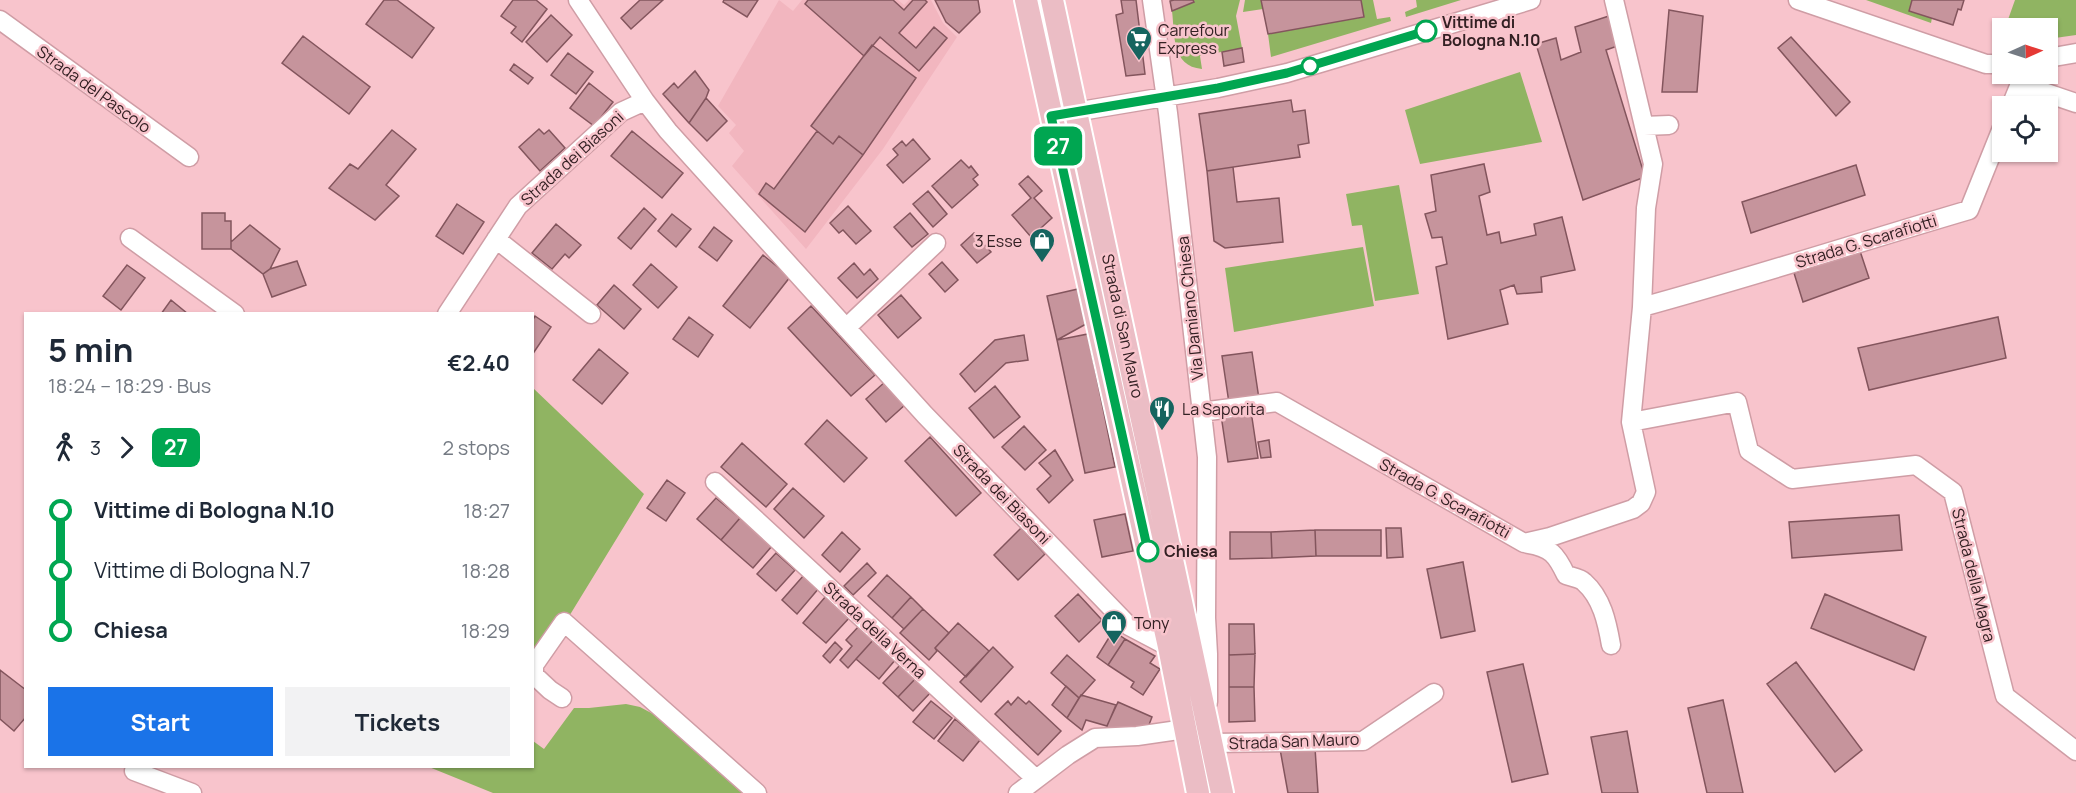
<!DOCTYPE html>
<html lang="en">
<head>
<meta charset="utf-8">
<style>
  body { margin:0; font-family:Manrope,sans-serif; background:#f2f2f3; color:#1f2937; height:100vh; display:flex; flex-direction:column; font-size:22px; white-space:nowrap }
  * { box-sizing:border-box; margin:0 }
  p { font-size:20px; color:#747a83 }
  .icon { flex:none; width:33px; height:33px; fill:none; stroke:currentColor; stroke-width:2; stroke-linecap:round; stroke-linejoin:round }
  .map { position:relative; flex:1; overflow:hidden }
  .panel { position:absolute; left:24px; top:312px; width:510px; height:456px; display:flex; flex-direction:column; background:#fff; border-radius:0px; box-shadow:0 2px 4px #0004 }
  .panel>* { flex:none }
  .badge { padding:0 12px; border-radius:9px; font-size:21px; line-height:39px }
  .needle { width:39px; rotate:87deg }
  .controls { position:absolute; left:1992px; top:18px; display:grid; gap:12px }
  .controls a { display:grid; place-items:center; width:66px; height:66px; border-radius:0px; background:#fff; box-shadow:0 2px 4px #0004; font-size:30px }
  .map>.badge { position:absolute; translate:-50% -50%; box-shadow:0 0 0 3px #fff }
  .legs { display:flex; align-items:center; gap:9px; height:66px; padding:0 24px; font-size:20px }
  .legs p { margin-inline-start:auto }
  .head { display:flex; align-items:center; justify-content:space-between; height:102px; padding:0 24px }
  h1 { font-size:33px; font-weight:700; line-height:45px }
  .primary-button { display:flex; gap:12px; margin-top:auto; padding:12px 24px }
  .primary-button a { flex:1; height:69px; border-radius:0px; background:#1a73e8; color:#fff; font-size:24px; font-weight:700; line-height:69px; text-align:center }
  .primary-button a+a { background:#f2f2f3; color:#1f2937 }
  ul { padding:0 24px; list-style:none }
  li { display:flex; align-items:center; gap:21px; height:60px; font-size:22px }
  li i { display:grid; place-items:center; width:9px; height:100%; margin:0 8px; background:currentColor }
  li i::after { content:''; width:15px; height:15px; margin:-8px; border:4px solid; border-radius:50%; background:#fff }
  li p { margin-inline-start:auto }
  li:first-child i { background:linear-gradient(#0000 50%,currentColor 0) }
  li:last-child i { background:linear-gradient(currentColor 50%,#0000 0) }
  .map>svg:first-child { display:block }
</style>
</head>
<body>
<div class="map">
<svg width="2076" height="793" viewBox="0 0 2076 793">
  <rect width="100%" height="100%" fill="#f8c4cc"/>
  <path fill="#f2b6bf" d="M779 0 793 11 802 0H898L904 5 909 0H931L943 23 957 37 883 149 806 249 732 166 744 151 729 133 736 125 718 106Z"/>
  <path fill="#90b462" d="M1193 0H1240L1236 16 1242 48 1200 56 1202 69C1171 66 1175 35 1172 11L1194 2Z
    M1245 0H1261L1263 9 1243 12Z
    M1361 0H1373L1377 19 1390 17 1391 21 1271 57 1268 34 1364 17Z
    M1416 0H1461L1406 17 1405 12 1417 7Z
    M1866 0H1912L1932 18 1931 23Z
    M2015 0H2076V35L2048 39V28H2005Z
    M1520 72 1542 142 1420 164 1405 110Z
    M1399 185 1419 294 1375 301 1362 225 1352 226 1346 194Z
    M1363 247 1374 306 1234 332 1225 268Z
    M533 388 644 494 568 618 533 667Z
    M626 704 640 707 655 715 742 793H493L429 767 532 766 533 741 544 749 574 708H589Z"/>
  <path fill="#c6949c" stroke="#83555d" stroke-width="1.5" d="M384 0H397L434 28 412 58 366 24Z
    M513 0H536L547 9 522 42 511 33 516 27 501 16Z
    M640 0H663L631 29 621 18Z
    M724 0H758L747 17 723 2Z
    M808 0H893L904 10 913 0H925L927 2 899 33 916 48 934 27 947 38 919 71 880 37 864 56 805 4Z
    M935 0H978L980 12 959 33 946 22Z
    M1121 0H1136L1145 74 1126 76 1116 15 1123 13Z
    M1174 0H1193L1194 2 1172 11 1170 1Z
    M1261 0H1361L1364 17 1268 34Z
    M1912 0H1964L1961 10 1958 9 1953 25 1909 11Z
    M1669 10 1703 16 1697 92H1662Z
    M551 15 572 35 547 62 526 42Z
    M1612 15 1623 44 1606 50 1645 177 1583 200 1536 44 1556 38 1561 60 1581 52 1575 27Z
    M303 36 370 87 349 114 282 63Z
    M1791 37 1850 102 1836 116 1778 48Z
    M872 45 916 78 863 155 839 136 833 144 811 126Z
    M1242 48 1244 62 1224 66 1222 52Z
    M568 53 593 72 576 94 551 75Z
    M514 64 533 78 528 84 510 70Z
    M695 71 709 90 706 98 689 123 663 94 674 83 678 88Z
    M589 83 613 102 594 126 570 108Z
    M706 98 727 121 707 141 689 123Z
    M1291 100 1293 112 1305 110 1309 143 1298 145 1300 157 1207 171 1199 114Z
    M539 129 544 134 549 130 565 148 540 171 519 147Z
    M392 130 416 149 386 185 399 196 375 220 329 188 350 164 358 169Z
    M632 131 683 173 662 198 611 156Z
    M817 131 833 144 839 136 863 155 805 232 759 194 766 183 774 189Z
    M913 139 930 159 903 183 887 165 898 155 893 149 902 141 906 146Z
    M961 160 969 168 971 166 978 175 973 179 978 185 952 208 932 186Z
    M1484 164 1490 192 1479 196 1487 235 1499 232 1501 243 1536 235 1534 224 1562 217 1575 270 1541 277 1542 292 1517 294 1514 285 1500 290 1508 324 1448 339 1436 267 1447 264 1442 237 1432 238 1425 214 1436 211 1431 175Z
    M1856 165 1865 195 1751 233 1742 202Z
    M1233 167 1237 202 1279 198 1283 242 1225 248 1214 241 1207 171Z
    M1028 176 1042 191 1034 198 1052 218 1031 237 1012 215 1031 198 1019 184Z
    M928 191 947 214 933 227 913 204Z
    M457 204 484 222 463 254 436 236Z
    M848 206 871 231 856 244 843 230 839 233 830 223Z
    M644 208 656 219 631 249 618 238Z
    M202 213H225V221H231V249H202Z
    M910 213 928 234 912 247 894 227Z
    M672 214 691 229 676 247 658 231Z
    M556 224 581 245 569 258 565 254 552 269 532 253Z
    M250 225 280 249 270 269 263 274 231 249V242Z
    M714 227 732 241 717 261 699 247Z
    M974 233 991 252 977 263 961 245Z
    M1860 251 1869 278 1803 302 1794 273Z
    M763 255 790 277 750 328 723 306Z
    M297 261 306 285 272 297 263 274 270 269Z
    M942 262 958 280 945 292 929 274Z
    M854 263 864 275 870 269 878 279 857 298 838 278Z
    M651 264 677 287 658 308 633 285Z
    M127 265 145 278 121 310 103 296Z
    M614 285 641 309 624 329 597 305Z
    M1078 289 1086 324 1057 340 1047 296Z
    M901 295 921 318 898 338 878 315Z
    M171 300 188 314H161Z
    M811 306 875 375 851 396 788 328Z
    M535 316 551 327 532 355V321Z
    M689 317 713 335 698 357 673 339Z
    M1998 317 2006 358 1869 390 1858 348Z
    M1088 334 1115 467 1085 473 1057 340Z
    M1024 335 1028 360 1006 363 975 392 960 374 995 340Z
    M599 349 628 373 602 404 573 380Z
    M1252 352 1259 399 1229 403 1222 356Z
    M886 381 906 404 886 422 866 399Z
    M995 386 1020 417 994 438 969 408Z
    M1251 411 1258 458 1228 462 1221 415Z
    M827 420 867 458 844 482 805 444Z
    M1024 426 1046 450 1025 470 1002 447Z
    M930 437 981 493 956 516 905 461Z
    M1269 440 1271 457 1261 458 1258 442Z
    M742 443 787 484 766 507 721 467Z
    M1055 450 1073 480 1049 503 1037 489 1051 476 1039 463Z
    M667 480 685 493 666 521 647 508Z
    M793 488 824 516 804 538 774 509Z
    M716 498 740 518 721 540 697 519Z
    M1125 514 1133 551 1102 557 1094 520Z
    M1899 515 1902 550 1792 558 1789 522Z
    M740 518 772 546 753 568 721 540Z
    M1021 528 1045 554 1018 580 994 555Z
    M1386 528H1401L1403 557 1387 558Z
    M1315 530 1316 556 1272 558 1271 532Z
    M1315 530H1381V556H1316Z
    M842 532 860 549 840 572 822 555Z
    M1230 532H1271L1272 558 1230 559Z
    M776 553 795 570 776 591 757 574Z
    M1463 562 1475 631 1441 638 1427 569Z
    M867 563 876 573 853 595 844 586Z
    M804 575 819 588 797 614 782 600Z
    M887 575 911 597 892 618 868 596Z
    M1078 594 1102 620 1079 642 1055 616Z
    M1825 594 1926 637 1914 670 1811 628Z
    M826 596 850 617 826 643 803 623Z
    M911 597 923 609 904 629 892 618Z
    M923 609 949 633 935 648 937 651 929 660 900 633Z
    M958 623 989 651 966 677 935 648Z
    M1229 624H1254L1255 654 1229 655Z
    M859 626 874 639 848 668 840 660 852 646 846 640Z
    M1113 631 1125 639 1108 665 1097 657Z
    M874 639 896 659 879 679 856 659Z
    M1125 639 1155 656 1150 663 1160 669 1143 695 1131 687 1134 682 1108 665Z
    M835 642 842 649 830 663 823 656Z
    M993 647 1013 667 981 702 960 682Z
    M1255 654 1254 687H1229V655Z
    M1067 655 1095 680 1079 698 1051 673Z
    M1796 662 1862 750 1835 772 1767 684Z
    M901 664 916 678 898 697 883 683Z
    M1523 664 1548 774 1512 782 1487 672Z
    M0 670 26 690V717L14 731 0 719Z
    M916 678 931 692 913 711 898 697Z
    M1066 686 1079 698 1067 718 1052 705Z
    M1229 687H1254L1255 721 1229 722Z
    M1081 695 1116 705 1107 726 1086 720 1082 730 1067 718Z
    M1018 697 1026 704 1029 701 1061 731 1038 755 995 714 1008 701 1011 705Z
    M1723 700 1743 793H1707L1688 708Z
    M931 701 952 718 934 739 913 722Z
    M1118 702 1152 717 1147 730H1105Z
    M955 719 980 740 963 761 938 741Z
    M1627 731 1638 793H1602L1591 737Z
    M1315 748 1318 793H1288L1280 749Z"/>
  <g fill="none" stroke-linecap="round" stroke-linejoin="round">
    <defs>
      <path id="minor" d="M578 0 645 101 668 131 925 415 1129 626 1169 647 1206 618 1207 457 1168 113 1152 0
        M1798 0 1986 64H2002
        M0 20 189 157
        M2048 58 2076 53
        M2020 84 2076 103
        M2011 106 2020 84V74
        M1051 116 1218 88 1287 73 1531 0
        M1644 126 1669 125
        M130 238 235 314
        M496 239 591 314
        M1642 307C1752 277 1860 242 1969 210L2002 128
        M447 314 518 206 621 112 645 101
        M846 328 936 243
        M1201 412 1277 402 1524 543 1550 537 1633 509 1641 503 1646 492 1631 422 1642 307 1646 208 1653 164 1614 0
        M1631 422 1737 402 1749 451 1792 479 1916 465 1953 492 2005 696 2076 751
        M715 482 1035 778
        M1528 544C1551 548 1556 554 1566 575 1572 577 1580 578 1584 582 1602 598 1607 622 1611 645
        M1206 618 1208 654V702
        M562 698 550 690 534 675V665L564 622 757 793
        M1211 743 1363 741 1434 693
        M134 771 192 793
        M1018 793 1068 755 1095 738 1137 736 1199 727"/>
      <path id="major" d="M1026 0 1169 647 1198 793
        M1052 0 1222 793"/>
    </defs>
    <use href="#minor" stroke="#cf9da5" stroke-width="21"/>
    <use href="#major" stroke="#fff" stroke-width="26"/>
    <use href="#minor" stroke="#fff" stroke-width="18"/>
    <use href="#major" stroke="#ebbdc5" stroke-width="22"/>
  </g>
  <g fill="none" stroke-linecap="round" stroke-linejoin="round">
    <defs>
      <path id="line-1" d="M1148 551 1051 116 1218 88 1287 73 1426 31"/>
    </defs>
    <use href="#line-1" stroke="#fff" stroke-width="14"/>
    <use href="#line-1" stroke="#00a651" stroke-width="9"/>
  </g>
  <defs>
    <symbol id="supermarket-pin" viewBox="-11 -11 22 30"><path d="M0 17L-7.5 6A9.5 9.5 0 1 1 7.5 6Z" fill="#16645f" stroke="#f8c4cc"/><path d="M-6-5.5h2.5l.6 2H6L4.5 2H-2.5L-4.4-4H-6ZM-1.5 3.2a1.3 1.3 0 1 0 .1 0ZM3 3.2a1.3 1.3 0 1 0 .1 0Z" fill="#fff"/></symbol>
    <symbol id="shop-pin" viewBox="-11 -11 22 30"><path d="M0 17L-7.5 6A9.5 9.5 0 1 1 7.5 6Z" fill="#16645f" stroke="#f8c4cc"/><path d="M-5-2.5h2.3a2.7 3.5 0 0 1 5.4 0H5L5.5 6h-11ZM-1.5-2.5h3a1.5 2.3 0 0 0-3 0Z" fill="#fff"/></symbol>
    <symbol id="restaurant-pin" viewBox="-11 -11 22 30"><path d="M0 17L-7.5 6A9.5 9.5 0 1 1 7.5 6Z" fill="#16645f" stroke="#f8c4cc"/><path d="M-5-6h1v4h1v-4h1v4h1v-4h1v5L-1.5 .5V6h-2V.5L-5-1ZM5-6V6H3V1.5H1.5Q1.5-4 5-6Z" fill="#fff"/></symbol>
  </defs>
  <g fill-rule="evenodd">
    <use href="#supermarket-pin" x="1124" y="24" width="30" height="40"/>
    <use href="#shop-pin" x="1027" y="226" width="30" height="40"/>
    <use href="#restaurant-pin" x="1147" y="394" width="30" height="40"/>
    <use href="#shop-pin" x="1099" y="608" width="30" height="40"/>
  </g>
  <g fill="#fff" stroke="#00a651" stroke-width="3">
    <circle cx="1426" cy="31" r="10"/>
    <circle cx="1310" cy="66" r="8"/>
    <circle cx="1148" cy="551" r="10"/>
  </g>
  <g text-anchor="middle" stroke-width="5" stroke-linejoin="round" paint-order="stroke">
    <g font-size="16" font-weight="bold" fill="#332023" stroke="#f8c4cc" text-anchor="start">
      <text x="1442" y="28">Vittime di<tspan x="1442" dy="18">Bologna N.10</tspan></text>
      <text x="1164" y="557">Chiesa</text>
    </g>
    <g font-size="16" fill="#332023" stroke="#f8c4cc" text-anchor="start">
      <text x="1158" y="36">Carrefour<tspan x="1158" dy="18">Express</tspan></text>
      <text x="1022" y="247" text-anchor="end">3 Esse</text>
      <text x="1182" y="415">La Saporita</text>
      <text x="1134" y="629">Tony</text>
    </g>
    <g font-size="16" fill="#332023" stroke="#f8c4cc">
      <text transform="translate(94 89) rotate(36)" y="6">Strada del Pascolo</text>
      <text transform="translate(572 158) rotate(-42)" y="6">Strada dei Biasoni</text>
      <text transform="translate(1866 241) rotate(-17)" y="6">Strada G. Scarafiotti</text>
      <text transform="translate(1190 308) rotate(-96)" y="6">Via Damiano Chiesa</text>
      <text transform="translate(1123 326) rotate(78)" y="6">Strada di San Mauro</text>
      <text transform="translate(1002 494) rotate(46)" y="6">Strada dei Biasoni</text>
      <text transform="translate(1445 498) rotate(29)" y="6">Strada G. Scarafiotti</text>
      <text transform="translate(1974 575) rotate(76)" y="6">Strada della Magra</text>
      <text transform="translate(875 630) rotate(43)" y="6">Strada della Verna</text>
      <text transform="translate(1294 741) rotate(-2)" y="6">Strada San Mauro</text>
    </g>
  </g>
</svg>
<div class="controls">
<a><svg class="needle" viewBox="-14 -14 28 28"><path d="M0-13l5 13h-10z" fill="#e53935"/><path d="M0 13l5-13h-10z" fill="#747a83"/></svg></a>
<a><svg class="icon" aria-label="locate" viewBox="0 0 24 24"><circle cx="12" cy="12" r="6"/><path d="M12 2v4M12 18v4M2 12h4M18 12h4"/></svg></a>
</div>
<b class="badge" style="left:1058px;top:146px;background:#00a651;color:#fff">27</b>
<section class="panel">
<div class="head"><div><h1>5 min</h1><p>18:24 – 18:29 · Bus</p></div><b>€2.40</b></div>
<div class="legs"><svg class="icon" aria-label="walk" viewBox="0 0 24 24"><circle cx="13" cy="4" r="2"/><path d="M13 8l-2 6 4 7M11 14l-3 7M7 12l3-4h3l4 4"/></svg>3<svg class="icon" aria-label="forward" viewBox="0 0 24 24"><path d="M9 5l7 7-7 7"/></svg><b class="badge" style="background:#00a651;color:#fff">27</b><p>2 stops</p></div>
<ul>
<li><i style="color:#00a651"></i><b>Vittime di Bologna N.10</b><p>18:27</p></li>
<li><i style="color:#00a651"></i><span>Vittime di Bologna N.7</span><p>18:28</p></li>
<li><i style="color:#00a651"></i><b>Chiesa</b><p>18:29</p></li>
</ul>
<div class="primary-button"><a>Start</a><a>Tickets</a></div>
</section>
</div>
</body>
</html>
